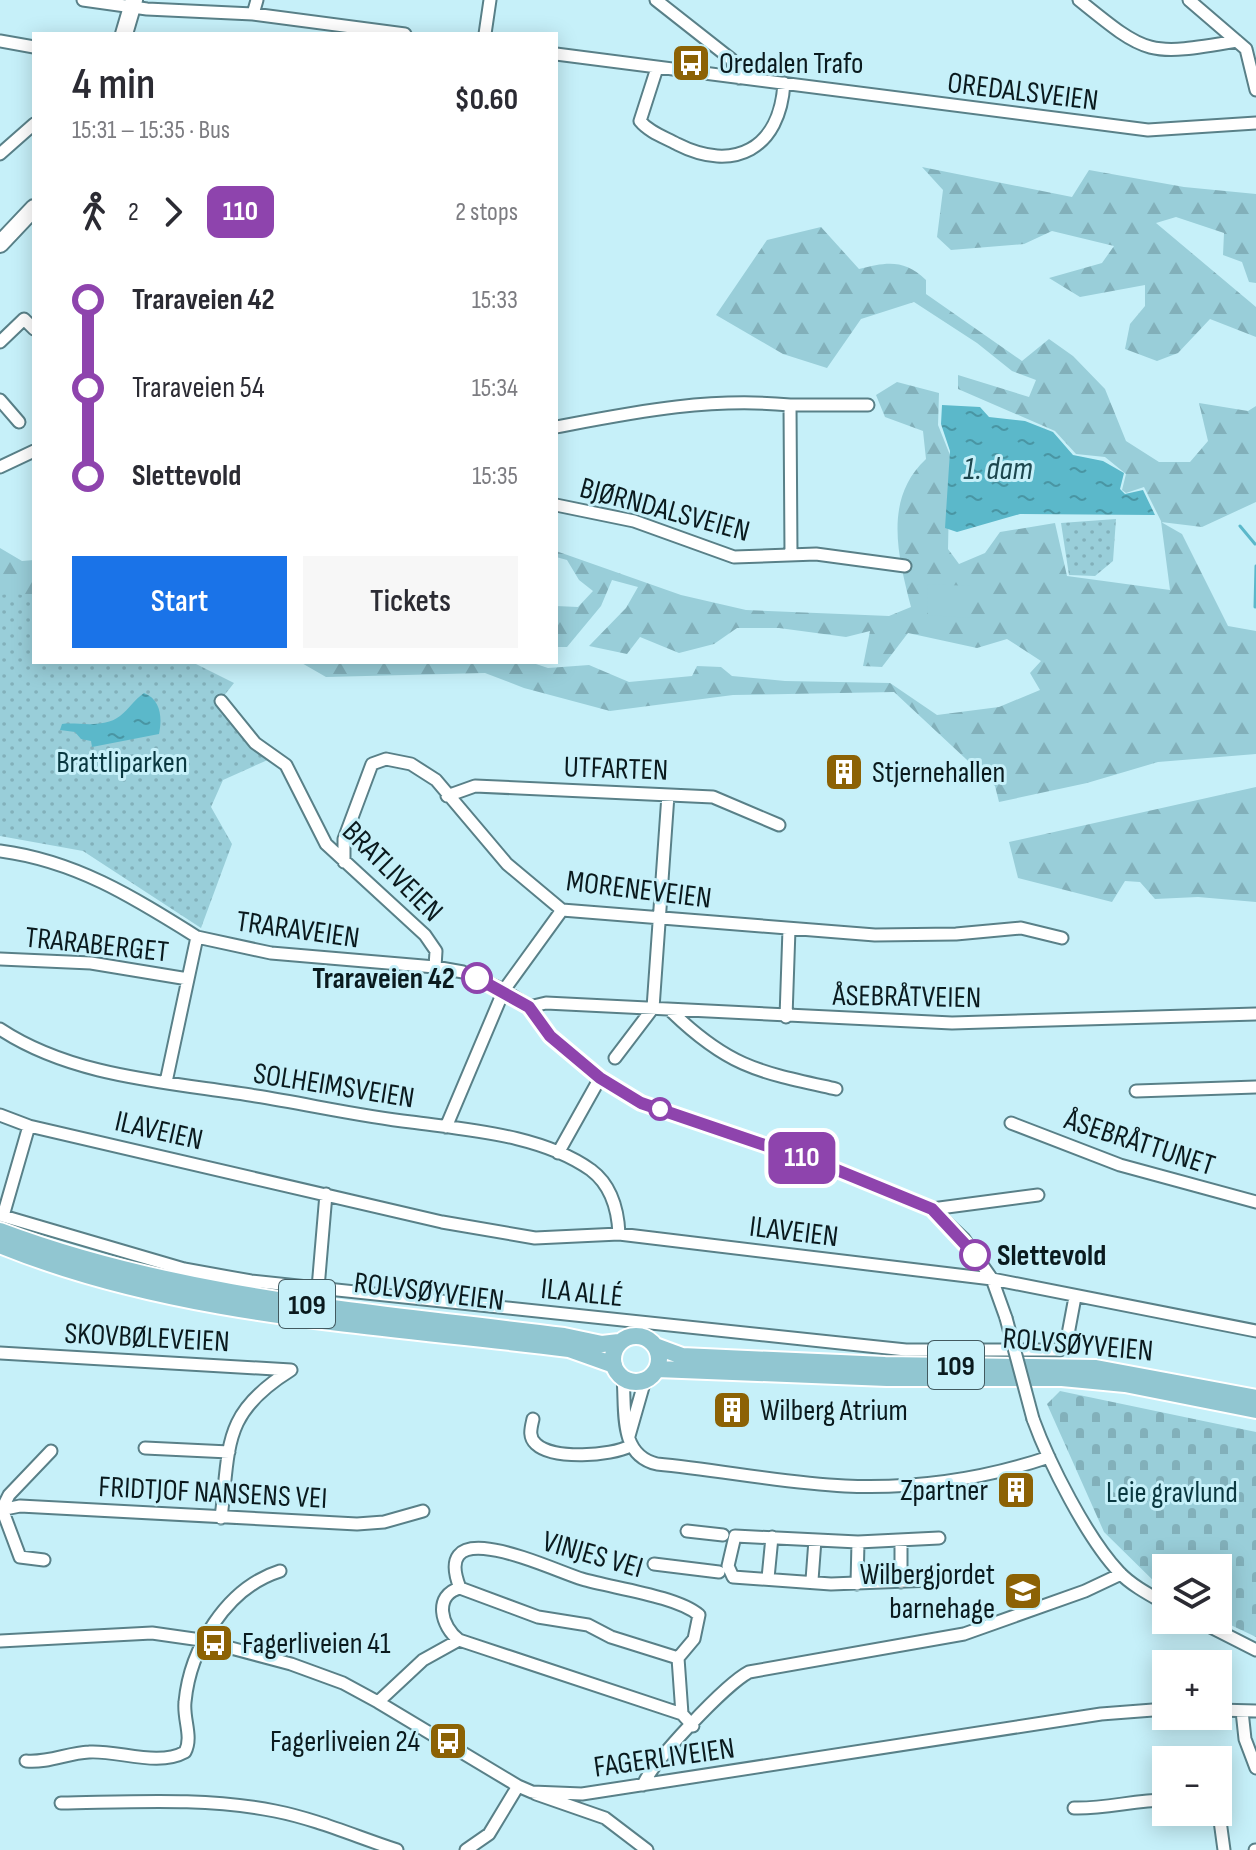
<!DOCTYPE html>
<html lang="en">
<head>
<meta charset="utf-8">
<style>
  body { margin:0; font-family:"Sofia Sans Condensed",sans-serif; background:#f7f7f7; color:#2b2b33; height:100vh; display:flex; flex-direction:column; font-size:30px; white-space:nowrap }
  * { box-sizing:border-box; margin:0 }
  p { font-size:26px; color:#7c7c81 }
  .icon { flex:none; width:44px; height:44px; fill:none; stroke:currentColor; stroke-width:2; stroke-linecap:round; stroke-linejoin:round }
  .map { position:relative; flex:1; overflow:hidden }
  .side { position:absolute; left:32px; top:32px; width:526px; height:632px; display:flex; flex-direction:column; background:#fff; border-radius:0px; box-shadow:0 4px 20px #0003 }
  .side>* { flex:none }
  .badge { padding:0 16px; border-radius:12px; font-size:28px; line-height:52px }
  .tools { position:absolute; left:1152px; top:1554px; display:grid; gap:16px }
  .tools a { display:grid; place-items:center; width:80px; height:80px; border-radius:0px; background:#fff; box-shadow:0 4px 20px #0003; font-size:40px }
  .map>.badge { position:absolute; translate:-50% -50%; box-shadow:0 0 0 4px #fff }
  .legs { display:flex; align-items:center; gap:12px; height:88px; padding:0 40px; font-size:26px }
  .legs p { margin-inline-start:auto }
  .headline { display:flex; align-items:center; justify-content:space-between; height:136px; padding:0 40px }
  h1 { font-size:44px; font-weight:600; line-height:60px }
  .primary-button { display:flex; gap:16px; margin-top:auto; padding:16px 40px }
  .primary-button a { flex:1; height:92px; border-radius:0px; background:#1a73e8; color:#fff; font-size:32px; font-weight:600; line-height:92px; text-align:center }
  .primary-button a+a { background:#f7f7f7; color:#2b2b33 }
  ul { padding:0 40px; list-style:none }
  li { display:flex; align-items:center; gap:28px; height:88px; font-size:30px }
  li i { display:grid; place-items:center; width:12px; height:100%; margin:0 10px; background:currentColor }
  li i::after { content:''; width:20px; height:20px; margin:-10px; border:6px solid; border-radius:50%; background:#fff }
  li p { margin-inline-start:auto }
  li:first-child i { background:linear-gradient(#0000 50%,currentColor 0) }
  li:last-child i { background:linear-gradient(currentColor 50%,#0000 0) }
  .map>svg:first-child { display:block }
</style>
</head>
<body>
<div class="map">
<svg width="1256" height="1850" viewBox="0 0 1256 1850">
  <defs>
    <pattern id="forest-firs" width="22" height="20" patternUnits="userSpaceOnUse" patternTransform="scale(2)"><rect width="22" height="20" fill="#99ced9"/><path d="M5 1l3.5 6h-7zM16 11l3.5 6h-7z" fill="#82b0ba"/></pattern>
    <pattern id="cemetery-stones" width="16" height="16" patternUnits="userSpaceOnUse" patternTransform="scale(2)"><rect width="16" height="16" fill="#99ced9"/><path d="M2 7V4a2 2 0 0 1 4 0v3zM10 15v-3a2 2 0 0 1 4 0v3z" fill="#82b0ba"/></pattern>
    <pattern id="park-dots" width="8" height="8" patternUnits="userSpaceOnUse" patternTransform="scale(2)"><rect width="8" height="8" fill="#99ced9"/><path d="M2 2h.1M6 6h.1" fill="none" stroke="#82b0ba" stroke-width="1.8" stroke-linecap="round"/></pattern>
    <pattern id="water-ripples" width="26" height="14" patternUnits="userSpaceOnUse" patternTransform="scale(2)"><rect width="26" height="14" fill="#5bb8ca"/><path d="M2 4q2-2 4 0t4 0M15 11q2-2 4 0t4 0" fill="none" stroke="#4995a3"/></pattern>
  </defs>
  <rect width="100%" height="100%" fill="#c6f0f9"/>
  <path fill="url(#forest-firs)" d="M922 167 1072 197 1089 170 1184 187 1256 194V283L1249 282 1242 262 1223 255 1224 233 1176 217 1156 223 1256 307V337L1210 319 1178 353 1157 361 1125 349 1130 324 1145 306V285L1080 297 1049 278 1102 263 1114 246 1052 231 1024 244 951 250 937 237 943 190Z
    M821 227 859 269C887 262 904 259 926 280V294L1022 361 1049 339 1073 356 1105 389 1126 441 1159 462H1190L1208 441 1199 403 1248 411 1256 406V502L1202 527 1161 522 1182 534 1228 626 1256 631V754L1158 762 1087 783 999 802 995 786 894 692 733 695 610 711 524 688 485 673 326 677 300 662H530L548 668 589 665 629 682 692 676 697 666 721 667 732 676 785 681 890 683 937 715 999 707 1040 690 1030 673 1041 661 1007 639 977 648 908 633 882 667 863 666 870 631 846 637 779 628H737L714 644 679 653 640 637 627 654 589 646 626 608 638 587 612 580 601 606 567 647H556V606L578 607 593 591 579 580 567 560 556 557V551L681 595 746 610 889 616 911 607C898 556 883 499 926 459L923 431 885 417 876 395 897 382 939 393 938 425 950 455 948 549 959 564 985 553 1000 532 1055 523 1067 576 1170 590 1161 521 1144 487 1126 493 1122 490 1126 474 1105 457 1076 454 1055 431 958 389V375L1029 397 1036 380 1012 371 977 343 914 302 861 319 827 368 783 354 716 315 767 240Z
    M0 548 22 561 34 560V636L0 633Z
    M1256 787V902L1198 897 1155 899 1140 882 1125 881 1112 902 1018 878 1009 842Z"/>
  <path fill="url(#cemetery-stones)" d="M1060 1391 1256 1432V1637L1218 1619V1568H1166V1593L1104 1532 1047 1404Z"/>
  <path fill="url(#park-dots)" d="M1116 519 1113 561 1095 576 1069 575 1061 523Z
    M15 593 34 599V662H192L234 683 223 697 272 758 223 780 211 807 232 844 201 928 83 851 0 836V595Z"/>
  <path fill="#99ced9" d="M927 584 970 586V618L928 615Z"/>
  <path fill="url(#water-ripples)" d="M942 405 980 407 989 417 1025 421 1053 432 1073 455 1103 461 1124 473 1120 489 1125 494 1143 490 1155 515 1020 514 957 532 945 528 950 451 941 424Z
    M144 693C162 700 162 720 159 734L92 747 91 741 81 739 75 732 60 730 62 724C79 722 103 729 120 716 129 709 134 700 144 693Z"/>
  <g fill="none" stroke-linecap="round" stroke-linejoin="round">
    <path stroke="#5bb8ca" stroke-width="3" d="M1240 526 1255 544
      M1255 607 1256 566"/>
    <defs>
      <path id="street" d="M83 0 147 9 253 14 405 34
        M656 0 731 59 739 78
        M1079 0C1148 56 1148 56 1237 41
        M1189 0 1246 49 1256 90
        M253 14 257 0
        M485 34 490 0
        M0 41 34 47
        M556 54 1148 130 1256 123
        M657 68 640 121C649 132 664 137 677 144 734 173 780 149 784 83
        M0 154 34 124
        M0 342 24 319 34 329
        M0 400 19 422
        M790 405H868
        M556 427C635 412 709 397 790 405L791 554
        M0 467 34 451
        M556 505 634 521 734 557 816 554 905 566
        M221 701 255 743 286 765 326 844 425 935 436 951 435 967
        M447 796 475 786 713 797 779 825
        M0 851C76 861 133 897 197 937L271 953 435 967 463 972 504 990 529 1007 550 1036 600 1078 641 1103 832 1168 932 1209 964 1239 992 1279 1006 1318
        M344 862V839L372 764 386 759 411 764 436 780 507 864 562 910 875 935 956 934 1021 928 1062 938
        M0 959 91 963 188 979
        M529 1007 546 1003 952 1023 1256 1014
        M672 1012C730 1068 760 1072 836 1089
        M786 1017 789 929
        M0 1029C74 1078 171 1082 256 1096 307 1104 359 1116 411 1122 469 1130 542 1135 591 1170 611 1185 618 1210 619 1234
        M615 1058 653 1008 668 795
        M166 1082 197 937
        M1136 1091 1256 1087
        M0 1115 29 1126 442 1222 535 1238 619 1234 992 1279 1256 1331
        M1011 1123 1120 1165 1256 1202
        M29 1126 3 1216 184 1269 251 1281 906 1350H1060L1066 1345 1075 1297
        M446 1127 504 990 562 910
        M558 1153 600 1078
        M932 1209 1038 1195
        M318 1288 326 1194
        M0 1353 291 1370
        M623 1378C626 1410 618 1455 657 1464 720 1470 783 1483 845 1486 914 1489 984 1479 1049 1457
        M533 1419C531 1428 528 1437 536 1444 553 1460 611 1456 630 1446
        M1033 1419C1049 1463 1087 1538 1119 1572 1131 1585 1150 1595 1166 1604
        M629 1436 645 1380
        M145 1448 229 1452
        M0 1510 20 1506 357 1524 384 1522 423 1511
        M221 1518C230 1444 222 1413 291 1370
        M687 1531 723 1535
        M44 1560 20 1557 2 1509 9 1495 51 1451
        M654 1564 719 1572
        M768 1578 772 1537
        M812 1580 815 1540
        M933 1580 831 1584 733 1577 728 1566 735 1536 858 1542 939 1538
        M901 1582V1541
        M857 1584 858 1542
        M460 1588C429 1509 554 1571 582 1579 612 1588 677 1596 699 1615L694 1639 678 1658
        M1197 1620 1256 1650
        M0 1641 152 1633 201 1640 291 1664 343 1683 378 1702 518 1786 532 1792 582 1794 1101 1714 1166 1709
        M678 1658 611 1637 588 1625 538 1617 460 1588C433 1595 441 1627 459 1640L682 1714 693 1726
        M678 1658 682 1714
        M378 1702 423 1660 459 1640
        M1218 1710 1256 1711
        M1242 1711 1245 1739 1256 1768
        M26 1761C49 1763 67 1753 89 1752 118 1750 158 1767 185 1752 193 1737 183 1719 185 1702 190 1649 226 1588 280 1571
        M643 1785C653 1761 726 1684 749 1672L964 1634 1085 1591 1121 1574
        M536 1794 605 1818 647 1850
        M61 1803C132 1802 205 1797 275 1811 316 1819 357 1837 397 1850
        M1218 1806 1224 1850
        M1074 1808C1106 1809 1134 1800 1166 1800
        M466 1850 489 1834 518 1786
        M1255 1850H1256"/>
      <path id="secondary" d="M124 34 134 0
        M0 244 34 208"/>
      <path id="primary" d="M0 1231C181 1299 374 1312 564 1336L602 1344 619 1342
        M0 1245C178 1318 380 1325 569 1349L614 1365
        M613 1359a23 23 0 1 1 46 0a23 23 0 1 1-46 0Z
        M655 1346 682 1356 885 1365 1096 1368 1256 1398
        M657 1369 887 1378H1062L1125 1384 1256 1410"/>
    </defs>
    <use href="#street" stroke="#598088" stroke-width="15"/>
    <use href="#secondary" stroke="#598088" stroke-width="20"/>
    <use href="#primary" stroke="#fff" stroke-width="20"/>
    <use href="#street" stroke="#fff" stroke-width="11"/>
    <use href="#secondary" stroke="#fff" stroke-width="16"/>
    <use href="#primary" stroke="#91c6d1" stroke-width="16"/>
    <defs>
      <path id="street-bridge" d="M1006 1318 1033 1419"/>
    </defs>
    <use href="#street-bridge" stroke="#598088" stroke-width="15" stroke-linecap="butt"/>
    <use href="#street-bridge" stroke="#fff" stroke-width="11"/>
  </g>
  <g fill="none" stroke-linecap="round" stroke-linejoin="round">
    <defs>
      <path id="line-1" d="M477 978 529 1007 550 1036 600 1078 641 1103 832 1168 932 1209 975 1255"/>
    </defs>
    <use href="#line-1" stroke="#fff" stroke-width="18"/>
    <use href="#line-1" stroke="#8e44ad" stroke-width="12"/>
  </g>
  <defs>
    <symbol id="bus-square" viewBox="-11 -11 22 22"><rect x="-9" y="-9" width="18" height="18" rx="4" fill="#8c6205" stroke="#c6f0f9"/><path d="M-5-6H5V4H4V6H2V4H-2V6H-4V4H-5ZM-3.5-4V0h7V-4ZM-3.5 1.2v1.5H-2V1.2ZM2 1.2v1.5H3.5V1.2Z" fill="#fff"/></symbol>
    <symbol id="building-square" viewBox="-11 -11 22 22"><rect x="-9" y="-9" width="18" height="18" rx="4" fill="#8c6205" stroke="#c6f0f9"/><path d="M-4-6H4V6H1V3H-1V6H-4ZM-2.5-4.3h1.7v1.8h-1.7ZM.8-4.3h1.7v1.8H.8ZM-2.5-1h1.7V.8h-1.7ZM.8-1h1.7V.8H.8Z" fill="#fff"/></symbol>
    <symbol id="school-square" viewBox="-11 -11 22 22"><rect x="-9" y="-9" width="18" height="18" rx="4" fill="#8c6205" stroke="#c6f0f9"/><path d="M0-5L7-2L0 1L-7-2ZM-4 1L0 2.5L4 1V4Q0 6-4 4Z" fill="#fff"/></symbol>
  </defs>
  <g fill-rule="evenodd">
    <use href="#bus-square" x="669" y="41" width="44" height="44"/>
    <use href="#building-square" x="822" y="750" width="44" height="44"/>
    <use href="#building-square" x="710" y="1388" width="44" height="44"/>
    <use href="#building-square" x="994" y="1468" width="44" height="44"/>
    <use href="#school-square" x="1001" y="1569" width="44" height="44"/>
    <use href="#bus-square" x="192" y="1621" width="44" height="44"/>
    <use href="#bus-square" x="426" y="1719" width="44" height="44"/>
  </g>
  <g fill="#fff" stroke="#8e44ad" stroke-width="4">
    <circle cx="477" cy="978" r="14"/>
    <circle cx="660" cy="1109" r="10"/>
    <circle cx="975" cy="1255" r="14"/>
  </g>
  <g text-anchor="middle" stroke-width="6" stroke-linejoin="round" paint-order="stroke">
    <g fill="#c6f0f9" stroke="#425a60" stroke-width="2">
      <rect x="279" y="1280" width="56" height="48" rx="6"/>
      <rect x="928" y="1341" width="56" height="48" rx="6"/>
    </g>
    <g font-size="28" font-weight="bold" fill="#0a1a1e">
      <text x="307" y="1314">109</text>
      <text x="956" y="1375">109</text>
    </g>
    <g font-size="30" fill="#0a1a1e" stroke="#c6f0f9" text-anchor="start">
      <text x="719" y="73">Oredalen Trafo</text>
      <text x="872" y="782">Stjernehallen</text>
      <text x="760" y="1420">Wilberg Atrium</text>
      <text x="988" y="1500" text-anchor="end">Zpartner</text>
      <text x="995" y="1584" text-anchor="end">Wilbergjordet<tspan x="995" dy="34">barnehage</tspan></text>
      <text x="242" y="1653">Fagerliveien 41</text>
      <text x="420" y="1751" text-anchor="end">Fagerliveien 24</text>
    </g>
    <g font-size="30" fill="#0a1a1e" stroke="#c6f0f9">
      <text transform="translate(1023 91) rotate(7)" y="10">OREDALSVEIEN</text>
      <text transform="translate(665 509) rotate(15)" y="10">BJØRNDALSVEIEN</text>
      <text transform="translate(616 768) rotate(2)" y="10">UTFARTEN</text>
      <text transform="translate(393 871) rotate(45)" y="10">BRATLIVEIEN</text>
      <text transform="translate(639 889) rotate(7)" y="10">MORENEVEIEN</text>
      <text transform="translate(298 929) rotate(8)" y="10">TRARAVEIEN</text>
      <text transform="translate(97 944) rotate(6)" y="10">TRARABERGET</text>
      <text transform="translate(907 996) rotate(1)" y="10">ÅSEBRÅTVEIEN</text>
      <text transform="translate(334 1085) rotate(9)" y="10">SOLHEIMSVEIEN</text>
      <text transform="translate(159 1130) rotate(13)" y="10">ILAVEIEN</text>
      <text transform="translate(1140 1142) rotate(18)" y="10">ÅSEBRÅTTUNET</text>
      <text transform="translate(794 1231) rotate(7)" y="10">ILAVEIEN</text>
      <text transform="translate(429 1291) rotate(7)" y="10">ROLVSØYVEIEN</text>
      <text transform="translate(582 1292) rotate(6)" y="10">ILA ALLÉ</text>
      <text transform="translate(147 1337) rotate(3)" y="10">SKOVBØLEVEIEN</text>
      <text transform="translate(1078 1344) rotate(5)" y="10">ROLVSØYVEIEN</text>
      <text transform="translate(213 1492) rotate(3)" y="10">FRIDTJOF NANSENS VEI</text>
      <text transform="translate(593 1554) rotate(16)" y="10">VINJES VEI</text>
      <text transform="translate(664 1757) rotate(-8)" y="10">FAGERLIVEIEN</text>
    </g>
    <g font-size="30" fill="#0a3840" stroke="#c6f0f9">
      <text x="122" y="772">Brattliparken</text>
      <text x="1172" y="1502">Leie gravlund</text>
    </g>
    <g font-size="30" font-weight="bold" fill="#0a1a1e" stroke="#c6f0f9" text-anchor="end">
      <text x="455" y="988">Traraveien 42</text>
      <text x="997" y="1265" text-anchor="start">Slettevold</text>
    </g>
    <g font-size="32" font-style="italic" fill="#1d474f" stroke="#c6f0f9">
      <text x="998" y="479">1. dam</text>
    </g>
  </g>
</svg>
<div class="tools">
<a><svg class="icon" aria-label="layers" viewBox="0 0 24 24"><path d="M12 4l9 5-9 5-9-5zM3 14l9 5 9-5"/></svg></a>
<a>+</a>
<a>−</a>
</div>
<b class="badge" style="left:802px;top:1158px;background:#8e44ad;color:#fff">110</b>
<section class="side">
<div class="headline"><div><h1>4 min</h1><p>15:31 – 15:35 · Bus</p></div><b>$0.60</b></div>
<div class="legs"><svg class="icon" aria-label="walk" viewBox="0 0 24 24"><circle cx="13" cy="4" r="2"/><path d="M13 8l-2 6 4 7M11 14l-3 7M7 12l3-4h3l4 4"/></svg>2<svg class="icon" aria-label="forward" viewBox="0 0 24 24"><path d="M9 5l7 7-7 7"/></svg><b class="badge" style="background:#8e44ad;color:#fff">110</b><p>2 stops</p></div>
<ul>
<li><i style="color:#8e44ad"></i><b>Traraveien 42</b><p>15:33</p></li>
<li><i style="color:#8e44ad"></i><span>Traraveien 54</span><p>15:34</p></li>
<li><i style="color:#8e44ad"></i><b>Slettevold</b><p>15:35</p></li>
</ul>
<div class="primary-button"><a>Start</a><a>Tickets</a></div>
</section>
</div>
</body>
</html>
